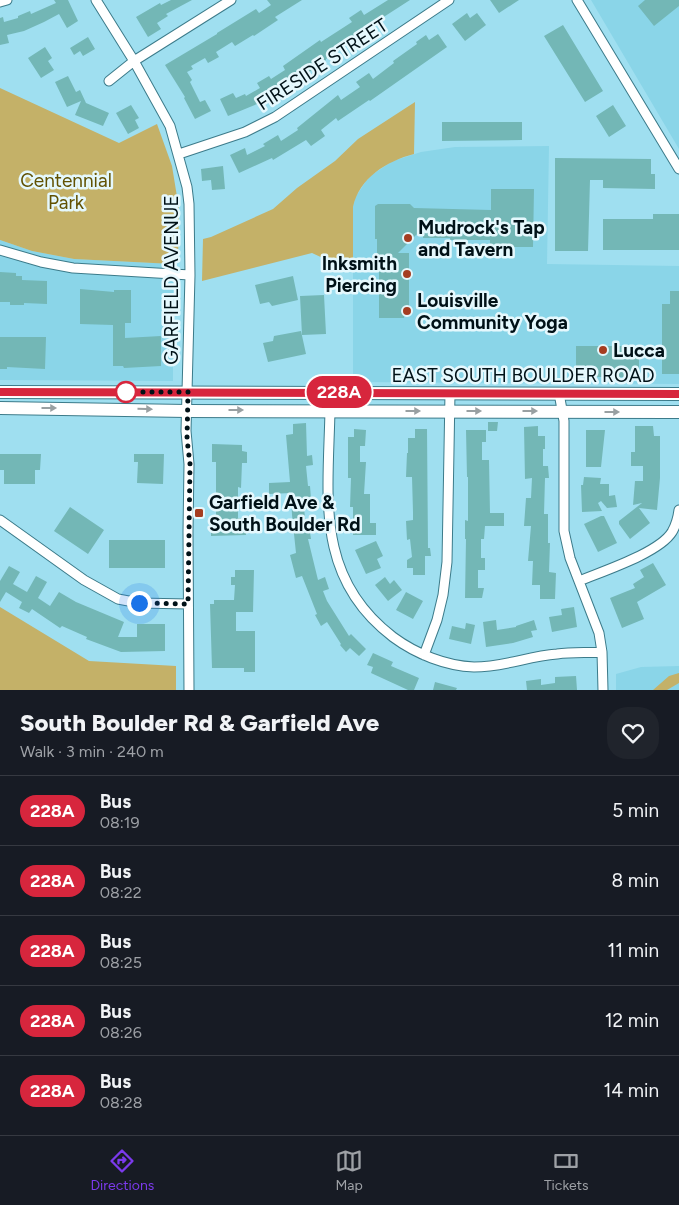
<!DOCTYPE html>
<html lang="en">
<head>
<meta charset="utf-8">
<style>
  body { margin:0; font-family:Figtree,sans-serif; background:#20242c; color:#f1f3f6; height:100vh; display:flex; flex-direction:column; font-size:19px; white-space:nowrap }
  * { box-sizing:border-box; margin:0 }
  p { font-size:16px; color:#9ea1a6 }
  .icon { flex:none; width:28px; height:28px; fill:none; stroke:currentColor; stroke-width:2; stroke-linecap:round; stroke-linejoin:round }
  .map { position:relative; height:690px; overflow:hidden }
  .details { display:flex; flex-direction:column; background:#171b24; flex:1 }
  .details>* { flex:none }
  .badge { padding:0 10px; border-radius:16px; font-size:18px; line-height:32px }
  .you { position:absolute; width:25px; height:25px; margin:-12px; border:4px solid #fff; border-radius:50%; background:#1a73e8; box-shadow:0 0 0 8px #1a73e833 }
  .map>.badge { position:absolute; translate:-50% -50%; box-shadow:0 0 0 2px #fff }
  .round { display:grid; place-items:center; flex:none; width:52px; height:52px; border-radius:20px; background:#20242c }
  .headline { display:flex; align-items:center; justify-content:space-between; height:85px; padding:0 20px }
  h1 { font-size:24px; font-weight:800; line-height:38px }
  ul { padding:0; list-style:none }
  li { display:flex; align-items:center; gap:15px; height:70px; padding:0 20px; border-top:1px solid #363941 }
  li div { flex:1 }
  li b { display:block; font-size:19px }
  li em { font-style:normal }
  li .badge { min-width:55px; font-weight:700; text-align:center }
  .dock { display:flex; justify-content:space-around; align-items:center; height:70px; border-top:1px solid #363941; background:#171b24; font-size:14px; color:#9ea1a6 }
  .dock a { display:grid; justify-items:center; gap:2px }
  .dock .on { color:#7c3aed }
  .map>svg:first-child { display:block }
</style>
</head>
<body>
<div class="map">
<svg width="679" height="690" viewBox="0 0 679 690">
  <rect width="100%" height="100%" fill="#9fdff0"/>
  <path fill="#8ad5e8" d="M591 0H679V149Z
    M549 146 547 264 679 266V384L353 382V207L355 198 366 181 373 174 393 161 421 152 455 147Z
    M0 240 32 251 74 259 173 264V381L0 380Z
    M679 666V690H616V674L641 667Z"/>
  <path fill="#c4b168" d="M0 88 119 143 157 124 172 166 179 209 178 261 173 264 74 259 32 251 0 240Z
    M415 102 414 154C387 161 359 178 353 207V272L312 253 202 281 203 239 211 237 273 209 297 188 335 161 358 139Z
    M0 607 89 661 176 666V690H0Z
    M679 673V683L667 690H653L669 676Z"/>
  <path fill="#73b7b6" d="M54 0H68L78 21 67 28 59 14 44 22 24 31 7 35 9 43 0 45V18L3 17 4 22 18 18V16L30 11 31 14 56 3Z
    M171 0H192L166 14 168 16 157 23 161 29 148 37 136 17 160 3 161 5Z
    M267 0H302L275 17 278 20 254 36 253 35 235 46 232 42 216 52 219 57 208 63 205 58 191 66 193 69 187 72 192 80 190 82 200 102 205 100 211 111 195 119 184 98 185 97 165 65 217 34V33L256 9 259 13 271 5Z
    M388 0H410L379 20 381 22 356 37V38L326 59V60L308 73 307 71 277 90 278 92 257 104 228 116 220 99 233 93 236 98 245 94 246 96 260 88 257 83 269 76 271 79 285 70 283 66 320 40 321 42 352 22 349 18 361 10 364 15Z
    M490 0H519L499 13Z
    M645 0H679V6L654 26 638 6Z
    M467 13 470 18 477 13 486 25 465 41 452 24Z
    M563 25 603 91 585 102 544 36Z
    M438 34 447 47 370 101 369 100 338 121 336 118 321 130 325 136 311 146 306 140 273 160 272 158 239 173 230 155 245 148 247 155 265 146 263 144 278 135 281 141 298 130 297 128 338 95 341 100 360 87 356 82 369 73 373 79 394 63 393 61 417 44 416 42 426 35 429 40Z
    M88 37 95 49 83 56 80 51 74 55 70 48Z
    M45 47 52 58 48 61 54 70 41 78 28 58Z
    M68 76 76 92 80 90 86 103 109 113 103 126 75 115 81 101 67 107 55 82Z
    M131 105 139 118 135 120 139 128 128 134 116 113Z
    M613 105 626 126 609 137 596 116Z
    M442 122H522V140L442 141Z
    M555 158 651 159V174H655V189L603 188V180H590L588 251H555Z
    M223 166 225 189 212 190 211 180 202 181 201 169Z
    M491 189H534L533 247H490V240H450V238H423V228L398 253H409V314H405L404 318H379V257H377V239H375V206L378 204H410L414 208 491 210Z
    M653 214H679V250H603V219H653Z
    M0 272 16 273V276H22V280L47 281V304L24 303V305H10V302H0Z
    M293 276 298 300 272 306 269 302 260 304 255 285Z
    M80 289 114 292V290H131V323H125V338L161 336V366L124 368 123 366H113V325L80 324Z
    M670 291H679V374H662V304H670Z
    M324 295 326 334 302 335 300 296Z
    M301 331 306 354 268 362 263 343 273 341 274 336Z
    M0 337H46L45 369 7 367V369H0Z
    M576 346H639V377H576Z
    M488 422H498L497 431H488Z
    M306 423 307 456 312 455 313 465 306 466 308 486H310L311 499H306V508H304L306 527 309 526 311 539H308L318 580 325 577 329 589 323 591 327 601 349 636 351 634 366 649 359 656 350 648 346 652 340 645 341 644 327 622 321 626 315 615 317 614 302 576 296 578 290 555 296 553 292 515 291 493 269 494V483L290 482 286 435 293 434V424Z
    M538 426V436H545V449H543V466H548L549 478H545L544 514H548V543H550L549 572 556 573 555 599H540V585H532L533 561H528L531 526H524L526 498H531L532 478 525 479 524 427Z
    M635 426H653L654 436H660V478L657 510 639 508 650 523 630 539 619 524V521L642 503 633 505 635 481H643V466H631V452H635Z
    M354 429 366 430 365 446H360V462H366L364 494H370V523H376V535H353V507H350L351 478H348V437H354Z
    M415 429H427L428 548H430L431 556H425V575H413V568H407V560L412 557 410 539 407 540 406 521 413 520V512L412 477H406L407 453H408V438H415Z
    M466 430H486V442H482V460H489L490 513H504V526H485L484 539H481V558H485V570H478V588H484L482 598H465L466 539H465V520L468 521V477H467Z
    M586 430H605L601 467H586Z
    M212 444 242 445V451L247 452V463H242L241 488 238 487V518H241V525H246V535L211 536V518H216V462H212Z
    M0 454H41L40 470H35V484H4V470H0Z
    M134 454H164L163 484 137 483 138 462H134Z
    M584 477 601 478 600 484H609V496L615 495 617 507 607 508 601 501 598 503 602 511 582 512 581 485H583Z
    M70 507 104 530 88 554 54 531Z
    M601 516H604L617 543 598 552 584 524Z
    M109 540H165V568H109Z
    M376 541 383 556 377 559 381 568 366 574 355 550Z
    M653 563 666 585 637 602 644 619 622 628 610 598 635 588 633 584 644 577 640 570Z
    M9 566 20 572 13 584 27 592 36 576 47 582 38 598 50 606 59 592 76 602 124 622 118 637H137V624H165V651L121 652 86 639 87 637 62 626 60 628 32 609 29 613 19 608 22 602 6 592 0 602V581Z
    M235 570H254L253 612H236V631H255V672H244V668H212L210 604H214V600H234L235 585H231V577H235Z
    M385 577 390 584 394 580 402 590 388 601 375 585Z
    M406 592 423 601 413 619 396 610Z
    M574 607 577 627 552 632 549 617 562 615 561 609Z
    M496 620 497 630 516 627V626L534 620 537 630 531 631 533 637 513 643 486 647 483 622Z
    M466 623 475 625 471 644 449 639 452 626 465 629Z
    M373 653 393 662 391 666 419 678 414 690H408L371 673 373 667 367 665Z
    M576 676 577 690H527L526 681 541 679V685L555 683V677Z
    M435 682 457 688 456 690H433Z"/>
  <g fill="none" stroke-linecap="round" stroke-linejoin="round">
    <defs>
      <path id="minor" d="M96 0 134 61 170 126 187 187 189 204 190 275 186 431 189 464 188 532 189 690
        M577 0 679 169
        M0 2 7 0
        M109 81 134 61 231 0
        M179 154 245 132 275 117 449 0
        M0 250 41 262 73 268 190 275
        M559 393 564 421V531L570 558 599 633 602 652 603 690
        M330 411C328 498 315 578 393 637 416 654 446 666 474 667 505 667 528 656 557 654 572 652 587 653 602 652
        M0 520 84 580 118 599 139 603 188 604
        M579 581C603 571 659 553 672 532 676 525 678 518 679 510
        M424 655 437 620 443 595 447 562 450 393"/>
      <path id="primary" d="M0 392 679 394
        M0 408 187 411 679 412"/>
    </defs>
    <use href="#minor" stroke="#3c7b8a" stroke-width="11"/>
    <use href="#primary" stroke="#3c7b8a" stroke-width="14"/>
    <use href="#minor" stroke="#fff" stroke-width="9"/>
    <use href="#primary" stroke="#fff" stroke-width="12"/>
  </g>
  <defs><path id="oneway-solid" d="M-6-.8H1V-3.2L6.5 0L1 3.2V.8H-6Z" transform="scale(1.25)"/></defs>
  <g fill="#99a0a2">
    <use href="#oneway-solid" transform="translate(49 408)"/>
    <use href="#oneway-solid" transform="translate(145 409) rotate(1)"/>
    <use href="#oneway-solid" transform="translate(236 410)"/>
    <use href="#oneway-solid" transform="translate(413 411)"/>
    <use href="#oneway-solid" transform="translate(474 411)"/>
    <use href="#oneway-solid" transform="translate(530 411)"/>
    <use href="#oneway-solid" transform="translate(612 412)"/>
  </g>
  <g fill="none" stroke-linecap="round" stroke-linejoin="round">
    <defs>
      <path id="line" d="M0 392 679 394"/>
    </defs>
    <use href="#line" stroke="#fff" stroke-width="11"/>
    <use href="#line" stroke="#d7263d" stroke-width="8"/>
    <path stroke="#001117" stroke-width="5" stroke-dasharray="0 9" d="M126 392H121H188L187 439 190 464 188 604 139 603"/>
  </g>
  <g fill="#a53d21" stroke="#e5f8fd" stroke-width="2">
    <circle cx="408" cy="238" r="5"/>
    <circle cx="407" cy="274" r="5"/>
    <circle cx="407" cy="311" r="5"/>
    <circle cx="603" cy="350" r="5"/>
    <rect x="194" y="508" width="10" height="10" rx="2.5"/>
  </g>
  <circle fill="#fff" stroke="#d7263d" stroke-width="2.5" cx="126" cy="392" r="10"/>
  <g text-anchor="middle" stroke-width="5" stroke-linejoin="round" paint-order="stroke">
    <g font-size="19" fill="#001117" stroke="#e5f8fd">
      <text transform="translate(322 64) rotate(-33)" y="7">FIRESIDE STREET</text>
      <text transform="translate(171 280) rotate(-90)" y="7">GARFIELD AVENUE</text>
      <text x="523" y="382">EAST SOUTH BOULDER ROAD</text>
    </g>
    <g font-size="19" fill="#615102" stroke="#e5f8fd">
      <text x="66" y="187">Centennial<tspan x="66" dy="22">Park</tspan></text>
    </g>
    <g font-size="19" font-weight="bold" fill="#001117" stroke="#e5f8fd" text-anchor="start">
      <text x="418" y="234">Mudrock's Tap<tspan x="418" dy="22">and Tavern</tspan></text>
      <text x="397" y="270" text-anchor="end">Inksmith<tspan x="397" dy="22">Piercing</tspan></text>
      <text x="417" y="307">Louisville<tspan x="417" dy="22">Community Yoga</tspan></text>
      <text x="613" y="357">Lucca</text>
      <text x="209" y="509">Garfield Ave &amp;<tspan x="209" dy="22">South Boulder Rd</tspan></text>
    </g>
  </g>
</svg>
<div class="you" style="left:139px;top:603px"></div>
<b class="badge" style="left:339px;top:392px;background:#d7263d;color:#fff">228A</b>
</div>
<section class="details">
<div class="headline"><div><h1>South Boulder Rd &amp; Garfield Ave</h1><p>Walk · 3 min · 240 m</p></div><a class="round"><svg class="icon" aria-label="heart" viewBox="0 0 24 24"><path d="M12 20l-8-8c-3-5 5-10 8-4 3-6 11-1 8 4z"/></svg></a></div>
<ul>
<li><span class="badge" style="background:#d7263d;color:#fff">228A</span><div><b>Bus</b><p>08:19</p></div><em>5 min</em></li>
<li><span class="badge" style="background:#d7263d;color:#fff">228A</span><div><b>Bus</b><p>08:22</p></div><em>8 min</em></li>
<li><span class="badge" style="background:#d7263d;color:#fff">228A</span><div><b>Bus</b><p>08:25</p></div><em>11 min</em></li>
<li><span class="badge" style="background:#d7263d;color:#fff">228A</span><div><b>Bus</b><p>08:26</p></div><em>12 min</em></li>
<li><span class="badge" style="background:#d7263d;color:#fff">228A</span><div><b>Bus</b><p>08:28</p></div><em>14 min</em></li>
</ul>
</section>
<nav class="dock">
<a class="on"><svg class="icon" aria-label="directions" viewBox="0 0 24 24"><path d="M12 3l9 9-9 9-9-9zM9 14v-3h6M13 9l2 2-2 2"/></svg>Directions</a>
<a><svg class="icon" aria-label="map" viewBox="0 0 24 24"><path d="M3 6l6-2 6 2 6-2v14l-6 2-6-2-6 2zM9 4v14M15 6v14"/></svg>Map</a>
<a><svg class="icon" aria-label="tickets" viewBox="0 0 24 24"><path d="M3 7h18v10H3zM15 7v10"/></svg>Tickets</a>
</nav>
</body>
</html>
